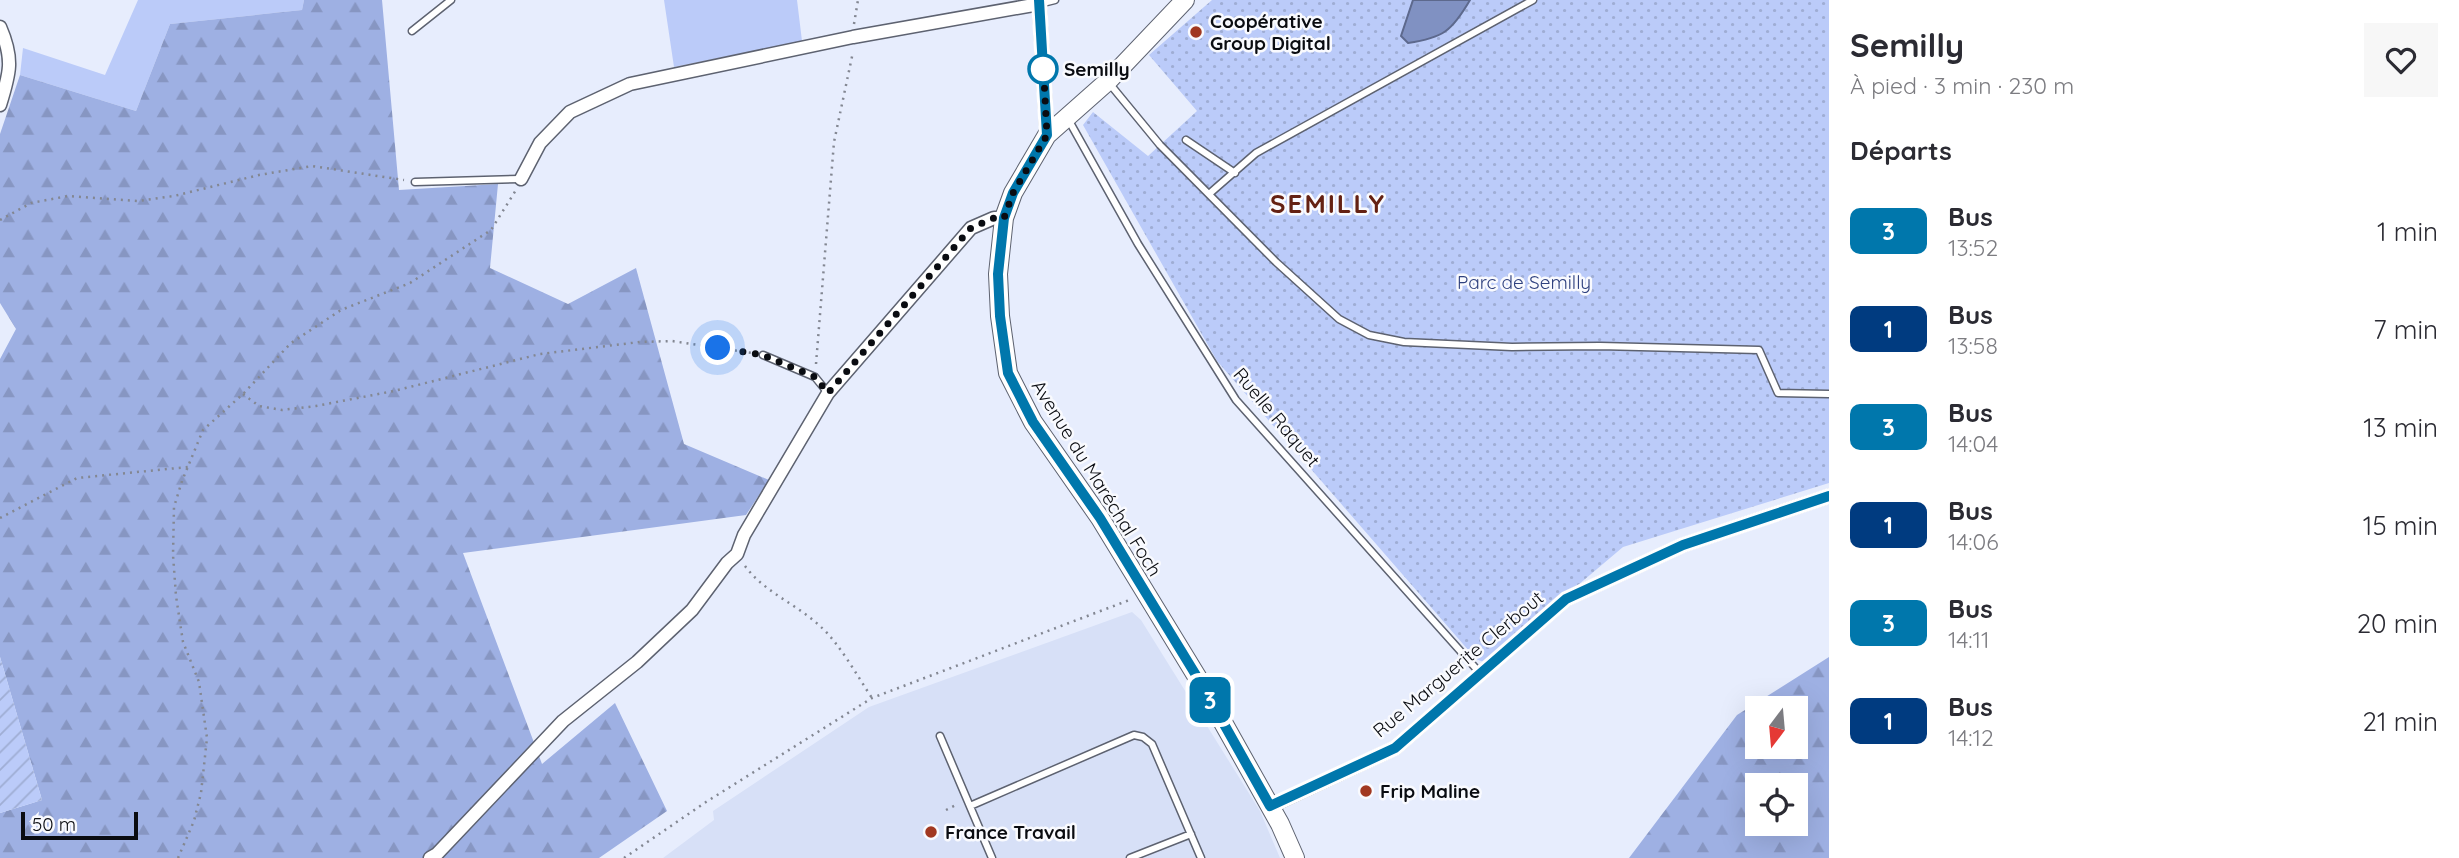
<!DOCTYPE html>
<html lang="fr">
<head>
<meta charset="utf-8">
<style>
  body { margin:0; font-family:Quicksand,sans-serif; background:#f7f7f7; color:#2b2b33; height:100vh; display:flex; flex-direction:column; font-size:26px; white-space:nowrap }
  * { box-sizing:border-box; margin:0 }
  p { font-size:23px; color:#7c7c81 }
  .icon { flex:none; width:38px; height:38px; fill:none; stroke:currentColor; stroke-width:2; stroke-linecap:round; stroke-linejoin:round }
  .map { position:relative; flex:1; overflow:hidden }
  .details { display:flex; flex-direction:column; background:#fff; width:630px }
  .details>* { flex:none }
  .badge { padding:0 14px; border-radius:10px; font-size:24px; line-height:46px }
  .needle { width:46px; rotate:196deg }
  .tools { position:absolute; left:1745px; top:696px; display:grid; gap:14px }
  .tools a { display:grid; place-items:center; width:63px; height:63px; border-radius:0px; background:#fff; box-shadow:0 7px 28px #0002; font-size:35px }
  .scale { position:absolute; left:21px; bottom:18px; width:117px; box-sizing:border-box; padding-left:7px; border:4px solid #0a0c11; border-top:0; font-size:19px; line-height:24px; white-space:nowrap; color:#0a0c11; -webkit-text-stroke:5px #f9fafe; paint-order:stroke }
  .you { position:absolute; width:35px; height:35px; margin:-18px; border:5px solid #fff; border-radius:50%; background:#1a73e8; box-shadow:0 0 0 10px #1a73e833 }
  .map>.badge { position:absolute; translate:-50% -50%; box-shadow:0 0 0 4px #fff }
  h2 { padding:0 21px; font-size:26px; line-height:63px }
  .round { display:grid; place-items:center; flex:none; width:74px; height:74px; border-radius:0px; background:#f7f7f7 }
  .head { display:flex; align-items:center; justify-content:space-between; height:119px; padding:0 21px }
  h1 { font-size:33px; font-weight:700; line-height:52px }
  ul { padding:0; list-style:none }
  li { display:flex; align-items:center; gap:21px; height:98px; padding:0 21px }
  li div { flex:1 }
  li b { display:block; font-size:26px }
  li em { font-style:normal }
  li .badge { min-width:77px; font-weight:700; text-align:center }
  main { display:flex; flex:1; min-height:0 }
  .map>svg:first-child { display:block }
</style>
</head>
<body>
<main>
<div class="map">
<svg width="1829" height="858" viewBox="0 0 1829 858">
  <defs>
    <pattern id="forest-firs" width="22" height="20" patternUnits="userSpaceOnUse" patternTransform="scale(1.75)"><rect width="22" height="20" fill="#9eb0e3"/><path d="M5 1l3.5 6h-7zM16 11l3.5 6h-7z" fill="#8796c2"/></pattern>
    <pattern id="park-dots" width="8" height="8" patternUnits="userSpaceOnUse" patternTransform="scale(1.75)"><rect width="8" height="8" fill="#bbcbf9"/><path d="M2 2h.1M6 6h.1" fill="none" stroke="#9fadd4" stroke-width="1.8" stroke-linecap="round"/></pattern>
    <pattern id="garden-furrows" width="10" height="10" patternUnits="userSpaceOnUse" patternTransform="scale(1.75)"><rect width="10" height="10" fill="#bbcbf9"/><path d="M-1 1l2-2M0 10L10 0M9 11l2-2" fill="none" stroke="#9fadd4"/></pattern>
  </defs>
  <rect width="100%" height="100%" fill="#e7edfd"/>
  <path fill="#d7e0f7" d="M1132 612 1141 620 1260 811 1280 858H663L714 820 713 811 869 707Z"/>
  <path fill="#bbcbf9" d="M138 0H304L302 10 170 24 136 111 20 75 23 48 105 75Z
    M664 0H797L802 41 674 67Z"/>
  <path fill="url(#forest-firs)" fill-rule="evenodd" d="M304 0H382L399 190 498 184 490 268 568 304 636 268 684 444 769 480 746 515 463 553 542 764 615 703 667 811 599 858H0V813L42 800 0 657V359L16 329 0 303V134L20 75 136 111 170 24 302 10Z
    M1829 657V858H1629L1737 715ZM1757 709H1796V747H1757ZM1757 786H1796V824H1757Z"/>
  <path fill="url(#park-dots)" d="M1212 0H1829V483L1623 547 1486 663 1476 659 1217 361 1083 125 1093 112 1148 156 1197 111 1149 55Z"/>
  <path fill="url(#garden-furrows)" d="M0 657 42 800 0 813Z"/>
  <path fill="#8091c2" stroke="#5d698d" stroke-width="2" d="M1413 0H1470C1452 31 1443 38 1408 43L1401 36Z"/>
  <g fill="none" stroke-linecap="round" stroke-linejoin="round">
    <defs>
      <path id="service" d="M1039 4 1055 0
        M412 31 451 0
        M1109 83 1160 145 1276 262 1339 319 1369 335 1404 342 1512 347 1600 346 1759 350 1778 393 1829 394
        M1068 119 1138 244 1236 400 1480 673
        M1186 140 1235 173
        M415 182 521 179
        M1209 194 1256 153 1533 0
        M763 355 815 377 828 393
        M940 736 992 858
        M970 806 1134 735 1143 737 1152 744 1201 858
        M1130 858 1191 834"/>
      <path id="minor" d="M1039 0 1047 135
        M0 27C14 59 10 73 0 105
        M521 179 540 143 570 112 630 84 853 37 1039 4
        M1271 806 1395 748 1566 599 1683 545 1829 496
        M430 858 437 854 563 721 637 662 692 610 727 563 737 554 744 535 828 393 971 228 994 218H1004"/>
      <path id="secondary" d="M1185 0 1108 81 1047 135 1013 193 1004 218 998 274 1000 316 1008 373 1033 422 1100 518 1202 685 1280 824 1295 858"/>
    </defs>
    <use href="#service" stroke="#5d6270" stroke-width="9"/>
    <use href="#minor" stroke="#5d6270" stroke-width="15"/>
    <use href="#secondary" stroke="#5d6270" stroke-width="20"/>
    <path stroke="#838792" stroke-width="2.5" stroke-dasharray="2 5" stroke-linecap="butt" d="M854 24 858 0
      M0 220 31 203 68 196 138 201 174 196 259 175 312 166 404 180
      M816 364 834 142 853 52
      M243 394 259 406 282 410 316 406 394 391 540 354 640 342 672 341 752 353
      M0 518 77 478 188 467
      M745 566C765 593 797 604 821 627 839 643 858 677 872 698
      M946 810 958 804
      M178 858 194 821 201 793 207 738 199 682 183 642 176 596 173 555 174 507 182 481 203 430 243 394 291 343 341 310 410 283 491 230 516 190
      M624 858 706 802 872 698 1132 599"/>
    <use href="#service" stroke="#fff" stroke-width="6"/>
    <use href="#minor" stroke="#fff" stroke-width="12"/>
    <use href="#secondary" stroke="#fff" stroke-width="18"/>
  </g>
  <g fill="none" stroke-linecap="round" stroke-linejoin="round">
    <defs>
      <path id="line" d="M1039 0 1047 135 1013 193 1004 218 998 274 1000 316 1008 373 1033 422 1100 518 1202 685 1270 806 1395 748 1566 599 1683 545 1829 496"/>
    </defs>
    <use href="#line" stroke="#fff" stroke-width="16"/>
    <use href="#line" stroke="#0077ac" stroke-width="10"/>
    <path stroke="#0a0c11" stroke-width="7" stroke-dasharray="0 12.6" d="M718 348 763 355 815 377 828 393 971 228 994 218H1004L1013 193 1047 135 1043 60V69"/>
  </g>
  <g fill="#a13821" stroke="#f9fafe" stroke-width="2.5">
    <circle cx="1196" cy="32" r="7"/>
    <circle cx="1366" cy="791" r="7"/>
    <circle cx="931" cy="832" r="7"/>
  </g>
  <circle fill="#fff" stroke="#0077ac" stroke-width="3.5" cx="1043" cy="69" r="14"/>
  <g text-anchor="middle" stroke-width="5" stroke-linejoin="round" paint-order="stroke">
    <g font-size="19" font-weight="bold" fill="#0a0c11" stroke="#f9fafe" text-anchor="start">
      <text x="1210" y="28">Coopérative<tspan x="1210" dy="22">Group Digital</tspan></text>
      <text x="1380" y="798">Frip Maline</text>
      <text x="945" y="839">France Travail</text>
    </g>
    <g font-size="19" font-weight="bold" fill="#0a0c11" stroke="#f9fafe" text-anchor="start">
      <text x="1064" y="76">Semilly</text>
    </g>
    <g font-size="19" fill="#2f417f" stroke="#f9fafe">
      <text x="1524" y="289">Parc de Semilly</text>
    </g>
    <g font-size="19" fill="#0a0c11" stroke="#f9fafe">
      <text transform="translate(1277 417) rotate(50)" y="7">Ruelle Raquet</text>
      <text transform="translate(1097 478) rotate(58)" y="7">Avenue du Maréchal Foch</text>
      <text transform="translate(1458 664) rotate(-40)" y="7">Rue Marguerite Clerbout</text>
    </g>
    <g font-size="26" font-weight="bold" letter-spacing="2" fill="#642113" stroke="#f9fafe">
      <text x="1328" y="213">SEMILLY</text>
    </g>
  </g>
</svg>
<div class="tools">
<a><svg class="needle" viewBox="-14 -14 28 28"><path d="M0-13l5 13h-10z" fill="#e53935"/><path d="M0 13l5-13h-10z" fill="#7c7c81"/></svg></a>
<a><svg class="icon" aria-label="locate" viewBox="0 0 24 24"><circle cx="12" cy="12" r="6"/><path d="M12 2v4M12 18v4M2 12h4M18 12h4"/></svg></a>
</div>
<div class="scale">50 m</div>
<div class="you" style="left:718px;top:348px"></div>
<b class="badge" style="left:1210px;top:700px;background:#0077ac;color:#fff">3</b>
</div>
<section class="details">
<div class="head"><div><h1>Semilly</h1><p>À pied · 3 min · 230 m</p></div><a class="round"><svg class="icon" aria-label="heart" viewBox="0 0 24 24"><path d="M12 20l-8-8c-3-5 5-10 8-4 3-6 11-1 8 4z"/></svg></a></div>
<h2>Départs</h2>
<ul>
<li><span class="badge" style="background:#0077ac;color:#fff">3</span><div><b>Bus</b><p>13:52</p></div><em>1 min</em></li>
<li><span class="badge" style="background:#003b80;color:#fff">1</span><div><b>Bus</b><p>13:58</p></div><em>7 min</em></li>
<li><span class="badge" style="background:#0077ac;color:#fff">3</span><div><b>Bus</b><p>14:04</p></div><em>13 min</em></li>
<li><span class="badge" style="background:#003b80;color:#fff">1</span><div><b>Bus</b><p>14:06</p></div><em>15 min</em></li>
<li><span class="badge" style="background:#0077ac;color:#fff">3</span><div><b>Bus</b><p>14:11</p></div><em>20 min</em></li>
<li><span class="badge" style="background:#003b80;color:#fff">1</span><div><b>Bus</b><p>14:12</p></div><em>21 min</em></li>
</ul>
</section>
</main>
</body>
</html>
